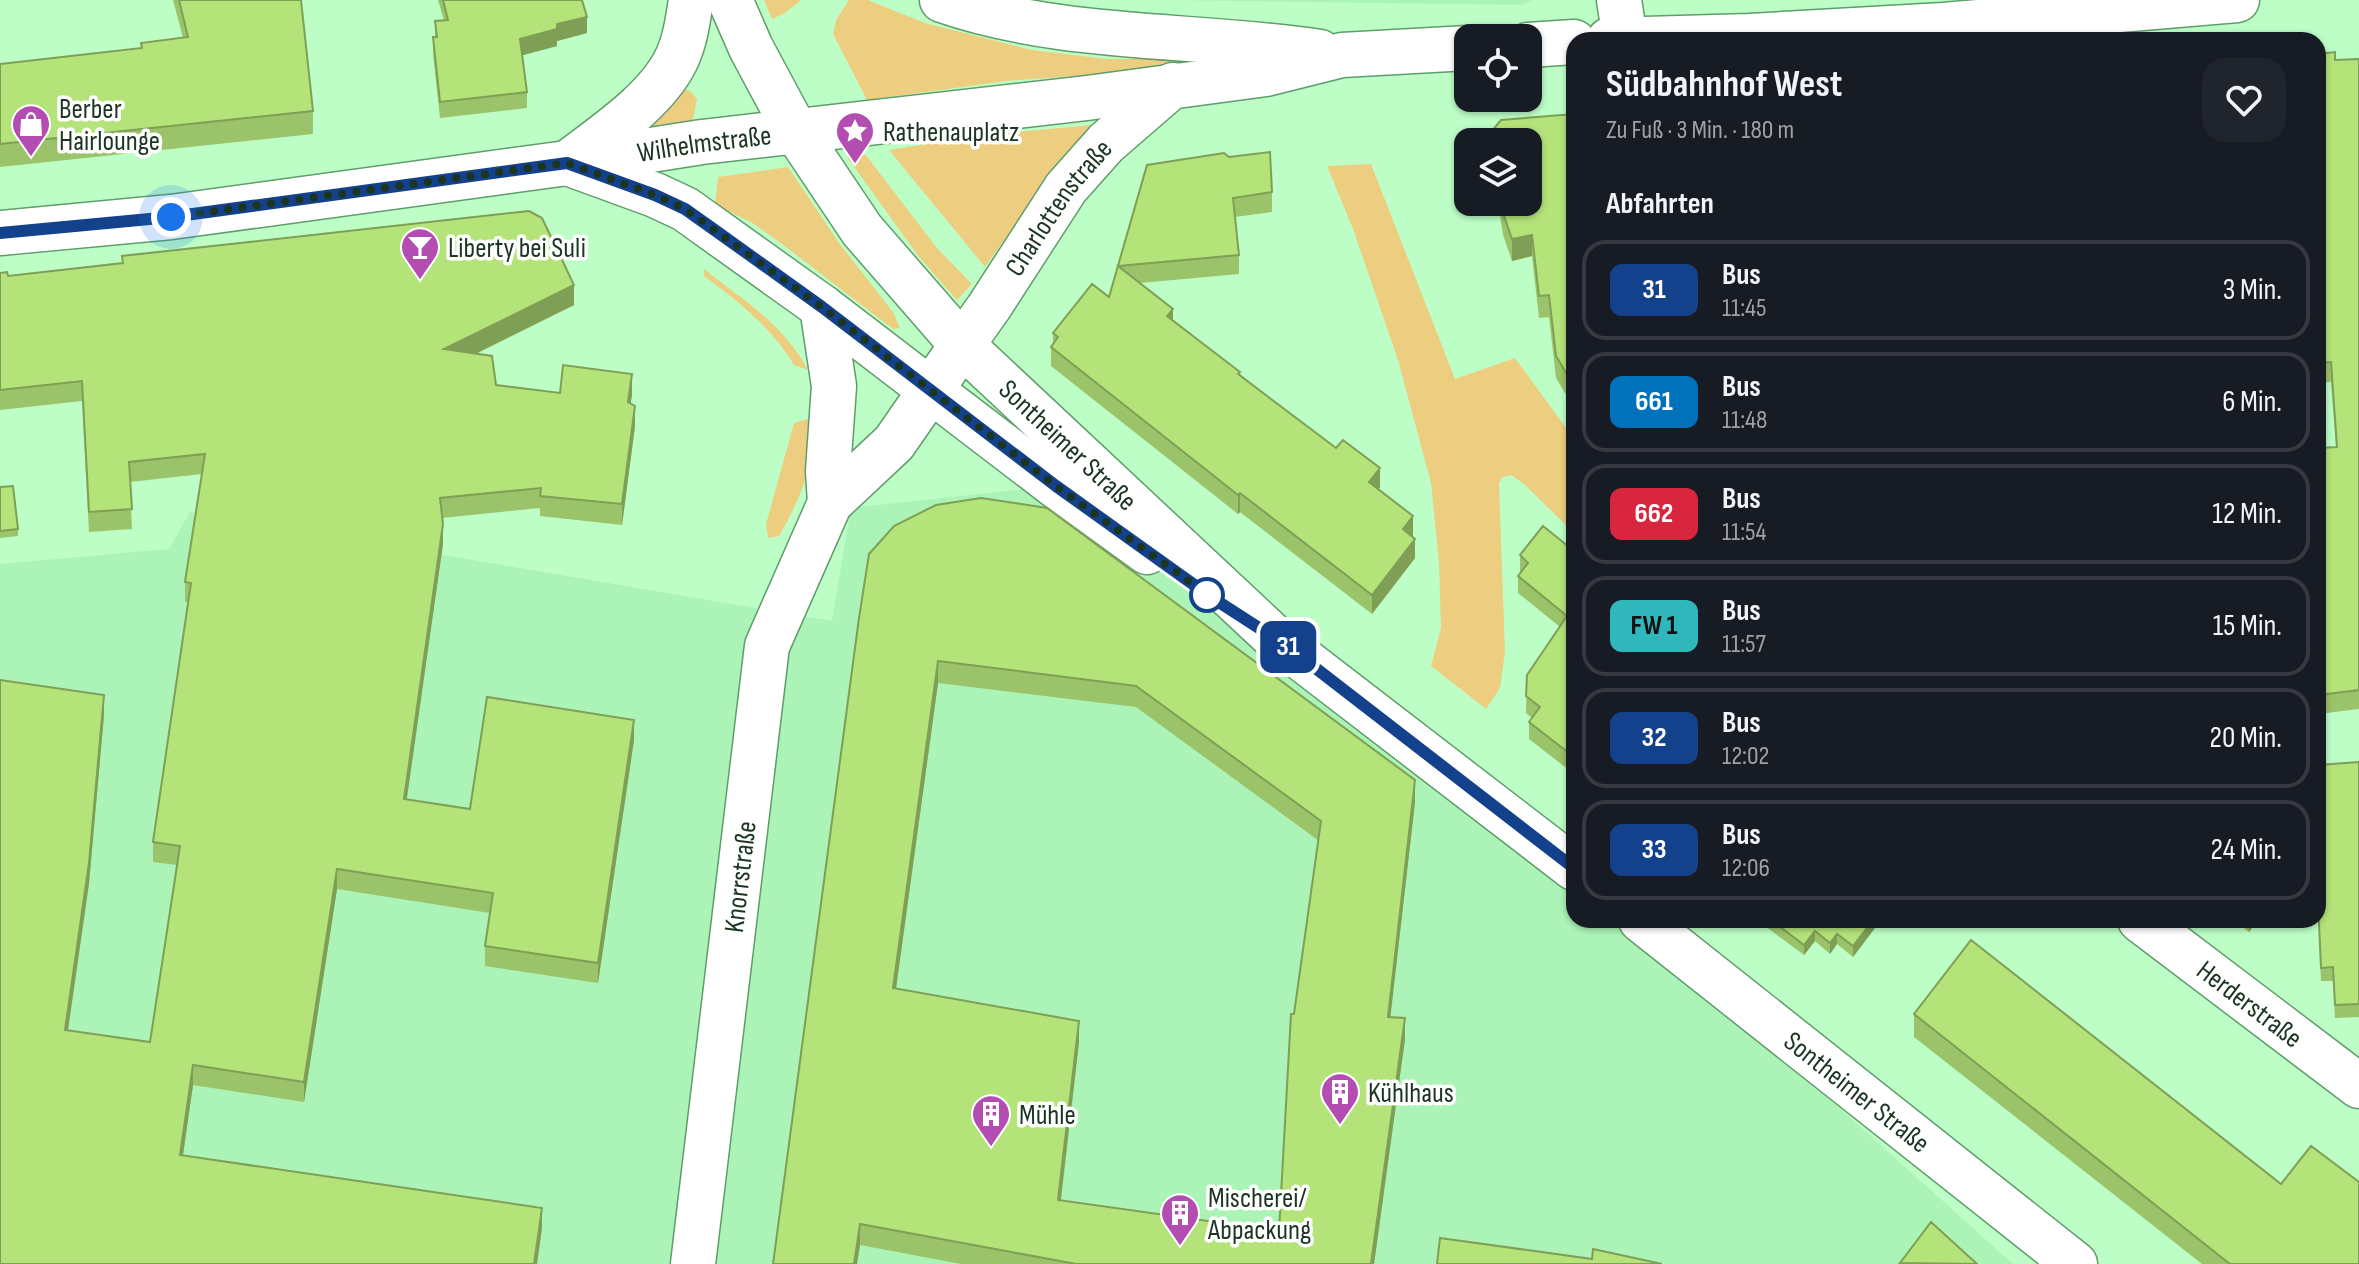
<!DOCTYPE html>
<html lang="de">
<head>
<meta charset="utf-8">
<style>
  body { margin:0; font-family:"Sofia Sans Condensed",sans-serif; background:#20242c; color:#f1f3f6; height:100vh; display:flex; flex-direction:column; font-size:30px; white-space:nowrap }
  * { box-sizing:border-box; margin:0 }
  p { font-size:26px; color:#9ea1a6 }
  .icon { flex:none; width:44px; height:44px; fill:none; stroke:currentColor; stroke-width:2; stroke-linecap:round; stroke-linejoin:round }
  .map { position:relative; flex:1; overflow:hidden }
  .drawer { position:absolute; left:1566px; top:32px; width:760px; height:896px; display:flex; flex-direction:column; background:#171b24; border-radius:24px; box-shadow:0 2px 6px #0004 }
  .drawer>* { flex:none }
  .badge { padding:0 16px; border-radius:12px; font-size:28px; line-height:52px }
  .fabs { position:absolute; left:1454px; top:24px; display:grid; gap:16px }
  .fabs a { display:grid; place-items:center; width:88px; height:88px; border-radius:16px; background:#171b24; box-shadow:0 2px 6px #0004; font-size:40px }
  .you { position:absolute; width:40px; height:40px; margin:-20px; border:6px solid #fff; border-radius:50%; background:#1a73e8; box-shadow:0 0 0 12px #1a73e833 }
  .map>.badge { position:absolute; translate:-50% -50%; box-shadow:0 0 0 4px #fff }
  h2 { padding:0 40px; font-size:30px; line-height:72px }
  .round { display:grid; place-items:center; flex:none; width:84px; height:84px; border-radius:24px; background:#20242c }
  .head { display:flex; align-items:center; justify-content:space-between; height:136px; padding:0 40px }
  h1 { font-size:38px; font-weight:700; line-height:60px }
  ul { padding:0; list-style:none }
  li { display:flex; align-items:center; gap:24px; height:100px; margin:0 16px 12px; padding:0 24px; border:4px solid #363941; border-radius:24px }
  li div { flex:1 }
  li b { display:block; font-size:30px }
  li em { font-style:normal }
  li .badge { min-width:88px; font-weight:700; text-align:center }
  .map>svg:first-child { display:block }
</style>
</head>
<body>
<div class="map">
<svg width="2359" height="1264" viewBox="0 0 2359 1264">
  <rect width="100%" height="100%" fill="#bdfec7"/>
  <path fill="#abf3b6" d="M1171 0H1532L1521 5Z
    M1062 485 1574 870V920H1630L2013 1264H0V564L169 549 190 512 832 621 851 508Z"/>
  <path fill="#edce80" d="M764 0H801L785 13 772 19Z
    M849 0H868L925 23 1032 50 1107 59H1172L1182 68 1006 81 867 100 833 34 836 20Z
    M682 88 690 91 697 99 691 129 642 130Z
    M1102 124 1038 193 985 267 889 150 982 135Z
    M865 154 937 248 972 284 957 300 919 257 847 157Z
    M1371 164 1455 379 1515 358 1574 439V533L1524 484 1511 475 1503 477 1499 483 1505 652 1500 688 1486 709 1431 666 1441 628 1439 563 1431 483 1398 360 1353 229 1327 166Z
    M788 167 839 243 893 312 900 328 893 329 778 241 751 222 715 205 718 177Z
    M704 269C744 301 783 323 808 370L794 365C773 329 737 300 704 276Z
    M818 416C813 464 803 495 779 536L768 538 766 524 794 423Z"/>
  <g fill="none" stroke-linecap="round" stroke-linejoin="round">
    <defs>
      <g id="minor">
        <path d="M1619 0 1625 39"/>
        <path d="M822 307 834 386 828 471 830 503"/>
        <path id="s1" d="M2140 920 2359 1086"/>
        <path id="s2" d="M693 1264 767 646 830 503 894 443 962 345"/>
      </g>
      <g id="major">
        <path id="s3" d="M730 0 751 48 795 130 862 230 962 345 1275 638 1574 868"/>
        <path d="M942 0C1063 42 1195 33 1320 52"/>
        <path d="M1609 40 1750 36 1943 25 2237 0"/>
        <path d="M1528 45 1574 42"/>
        <path d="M569 162C604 135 656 101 676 60 685 42 688 20 691 0"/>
        <path d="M570 164 655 195 685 209 822 307 1056 486 1147 552"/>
        <path id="s4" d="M0 233 171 217 567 163 702 142 1087 98 1266 74 1342 55 1468 48"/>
        <path id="s5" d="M962 345 989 307 1066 188 1106 143 1173 85"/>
        <path id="s6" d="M1641 920 2075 1264"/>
      </g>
    </defs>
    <use href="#minor" stroke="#5f9d6a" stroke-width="47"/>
    <use href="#major" stroke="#5f9d6a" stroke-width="47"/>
    <use href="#minor" stroke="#fff" stroke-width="44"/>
    <use href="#major" stroke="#fff" stroke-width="44"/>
  </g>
  <path fill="#9bc369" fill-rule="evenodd" d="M173 0H301L313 111V134L0 167V64L141 48V43L183 38Z
    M438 0H582L587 33 557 41V46L522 55 527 92V108L440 118 433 54V37H435V21L444 20Z
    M2318 54 2335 60 2359 59V709L2318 714V448L2336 447 2331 382 2318 383Z
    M1574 114V408L1556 378 1549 317 1539 318 1532 256 1512 261 1503 235 1498 202H1528V142H1491V132Z
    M1147 165 1272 192V212L1235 217 1239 255V274L1140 283 1173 320 1380 487 1378 489 1413 536 1415 558 1372 614 1240 512 1238 514 1051 366V347L1053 343V333L1109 297Z
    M122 256 574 305 476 354 496 385 560 393 632 395 630 404 635 426 622 525 540 516V508L442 518 443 544 406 800 470 809 634 740 598 983 485 966V946L490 913 337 889 304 1102 193 1085 183 1155 542 1228 537 1264H0L104 715 89 883 68 1031 150 1042 177 865 153 862V842L188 602H185V582L202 474 130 482 132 529 89 532 82 401 0 410V273L8 276 122 263Z
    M0 487 18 529V536L0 538Z
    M1574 551V774L1529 739V722L1532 718 1526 713 1527 675 1560 627 1518 593V576L1520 573V555Z
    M869 554 1415 802 1390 1017 1405 1039 1374 1264H961L860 1245 857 1264H773ZM938 683 1136 707 1319 841 1294 1014 1279 1231 1061 1200 1079 1042 896 989Z
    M2359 762V1017L2335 1018 2333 981H2321L2318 914V765Z
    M1757 920H1881L1853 957 1837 944 1830 954 1815 941 1804 955Z
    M2233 920H2257L2249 932Z
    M1914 1014 2281 1184 2359 1264H2202L1914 1037Z"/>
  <path fill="#7e9f55" d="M587 17V33L557 41V46L520 56V39L557 24Z
    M1532 235V256L1512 261V239Z
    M574 285V305L444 369V349Z
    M1173 309V328L1167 316Z
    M632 374V395L628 422V402Z
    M635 406V426L622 525V504Z
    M1380 468V487L1369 501V482Z
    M1240 493V512L1238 514V495Z
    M1413 516V536L1403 548V529Z
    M443 524V544L404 819V799Z
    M1415 539V558L1372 614V595Z
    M938 661V683L893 1010V988Z
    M104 695V715L89 883 65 1050V1030Z
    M634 720V740L598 983V963Z
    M1415 780V802L1388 1038V1017Z
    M337 869V889L304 1102V1082Z
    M1873 920H1881L1853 957V946Z
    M2249 920H2257L2249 932Z
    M1815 931V941L1804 955V945Z
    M1837 934V944L1830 954V943Z
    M1405 1018V1039L1374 1264H1371Z
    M1079 1021V1042L1058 1222V1200Z
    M193 1065V1085L180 1175V1155Z
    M542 1208V1228L537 1264H534Z
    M860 1224V1245L857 1264H854Z"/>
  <path fill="#b4e37a" stroke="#7e9f55" stroke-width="2" fill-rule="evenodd" d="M179 0H301L313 111 0 144V64L142 48 141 43 188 37Z
    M443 0H582L587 17 557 24V29L520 39 527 92 440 102 433 37H437L435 21 448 20Z
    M2335 52V60L2359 59V690L2318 695V448L2337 447 2331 362 2318 363V54Z
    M1574 114V386L1556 356 1549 295 1539 296 1532 235 1512 239 1503 213 1502 202H1528V142H1492L1491 132 1501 120Z
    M1270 152 1272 192 1233 198 1239 255 1118 266 1173 309 1167 316 1240 372 1238 374 1336 448 1343 440 1380 468 1369 482 1413 516 1403 529 1415 539 1372 595 1240 493 1238 495 1051 347 1058 337 1053 333 1092 284 1109 297 1147 165 1224 153 1229 157Z
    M529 211 542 218 574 285 444 349 492 356 496 385 560 393 563 365 632 374 628 402 635 406 622 504 540 496 541 488 440 498 443 524 404 799 470 809 487 697 634 720 598 963 485 946 493 893 337 869 304 1082 193 1065 180 1155 542 1208 534 1264H0V680L104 695 89 863 65 1030 150 1042 180 846 153 842 191 583 185 582 205 454 129 462 132 509 89 512 82 381 0 390V273L7 272 8 276 123 263 122 256Z
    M13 486 18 529 0 531V487Z
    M981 498 1047 508 1415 780 1388 1017 1405 1018 1371 1264H1076L860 1224 854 1264H773L859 618 869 554 894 526 936 505ZM938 661 1136 686 1321 821 1294 1014H1291L1279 1231 1058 1200 1079 1021 893 988Z
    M1543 526 1574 551V757L1529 722 1540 707 1526 696 1527 675 1567 616 1518 576 1528 563 1520 555Z
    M2359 762V1004L2335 1005 2333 967 2321 968 2318 901V765Z
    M1771 920H1873L1853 946 1837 934 1830 943 1815 931 1804 945Z
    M1971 940 2281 1184 2311 1146 2359 1182V1264H2230L1914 1014Z
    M1931 1222 1977 1264 1900 1263Z
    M1440 1238 1592 1259 1593 1249 1662 1264H1437Z"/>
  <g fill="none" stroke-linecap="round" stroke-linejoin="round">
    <defs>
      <path id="line" d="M0 233 171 217 567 163 655 195 685 209 716 231 822 307 1056 486 1211 597 1287 646 1574 868"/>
    </defs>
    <use href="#line" stroke="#fff" stroke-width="18"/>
    <use href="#line" stroke="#14418b" stroke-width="12"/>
    <path stroke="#1b3520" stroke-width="8" stroke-dasharray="0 14.4" d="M171 217 567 163 655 195 685 209 822 307 1056 486 1211 597 1207 595"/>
  </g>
  <defs>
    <symbol id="shop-pin" viewBox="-11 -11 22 30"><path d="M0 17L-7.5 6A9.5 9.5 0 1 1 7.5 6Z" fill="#b44db1" stroke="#fff"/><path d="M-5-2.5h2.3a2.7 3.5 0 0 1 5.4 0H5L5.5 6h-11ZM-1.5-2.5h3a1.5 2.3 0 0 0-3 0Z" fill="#fff"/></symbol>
    <symbol id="sight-pin" viewBox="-11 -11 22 30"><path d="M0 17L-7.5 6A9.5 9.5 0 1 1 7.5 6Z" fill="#b44db1" stroke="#fff"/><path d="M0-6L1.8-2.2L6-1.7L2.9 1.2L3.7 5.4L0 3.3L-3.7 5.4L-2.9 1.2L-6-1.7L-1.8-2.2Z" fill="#fff"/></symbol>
    <symbol id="bar-pin" viewBox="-11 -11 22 30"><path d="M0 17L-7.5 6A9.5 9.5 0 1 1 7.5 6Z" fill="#b44db1" stroke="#fff"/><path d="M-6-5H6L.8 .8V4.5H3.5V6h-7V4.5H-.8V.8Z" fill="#fff"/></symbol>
    <symbol id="building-pin" viewBox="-11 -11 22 30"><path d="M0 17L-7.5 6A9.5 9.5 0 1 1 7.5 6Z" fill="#b44db1" stroke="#fff"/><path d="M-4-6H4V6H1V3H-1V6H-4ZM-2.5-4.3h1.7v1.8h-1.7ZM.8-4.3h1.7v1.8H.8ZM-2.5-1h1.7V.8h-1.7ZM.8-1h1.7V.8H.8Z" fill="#fff"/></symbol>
  </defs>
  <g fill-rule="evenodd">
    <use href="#shop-pin" x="9" y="102" width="44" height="60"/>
    <use href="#sight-pin" x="833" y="109" width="44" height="60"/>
    <use href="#bar-pin" x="398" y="225" width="44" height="60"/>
    <use href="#building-pin" x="1318" y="1070" width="44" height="60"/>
    <use href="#building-pin" x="969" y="1092" width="44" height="60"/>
    <use href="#building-pin" x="1158" y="1191" width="44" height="60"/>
  </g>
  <circle fill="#fff" stroke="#14418b" stroke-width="4" cx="1207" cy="595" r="16"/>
  <g text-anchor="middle" stroke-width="7" stroke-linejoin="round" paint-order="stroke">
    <g font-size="28" fill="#1b3520" stroke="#fff" text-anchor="start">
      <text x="59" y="118">Berber<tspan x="59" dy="32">Hairlounge</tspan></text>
      <text x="883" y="141">Rathenauplatz</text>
      <text x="448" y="257">Liberty bei Suli</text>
      <text x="1368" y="1102">Kühlhaus</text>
      <text x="1019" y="1124">Mühle</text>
      <text x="1208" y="1207">Mischerei/<tspan x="1208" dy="32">Abpackung</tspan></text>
    </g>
    <g font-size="28" fill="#1b3520" stroke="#fff">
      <text dy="10" stroke="none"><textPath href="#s4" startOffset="710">Wilhelmstraße</textPath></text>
      <text dy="10" stroke="none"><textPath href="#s5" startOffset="168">Charlottenstraße</textPath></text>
      <text dy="10" stroke="none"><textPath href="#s3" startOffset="564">Sontheimer Straße</textPath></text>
      <text dy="10" stroke="none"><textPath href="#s2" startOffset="390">Knorrstraße</textPath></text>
      <text dy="10" stroke="none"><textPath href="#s1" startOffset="138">Herderstraße</textPath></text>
      <text dy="10" stroke="none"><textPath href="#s6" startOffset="276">Sontheimer Straße</textPath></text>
    </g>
  </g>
</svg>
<div class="fabs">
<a><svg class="icon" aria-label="locate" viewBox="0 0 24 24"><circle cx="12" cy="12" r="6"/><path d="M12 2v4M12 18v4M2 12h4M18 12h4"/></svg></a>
<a><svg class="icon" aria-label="layers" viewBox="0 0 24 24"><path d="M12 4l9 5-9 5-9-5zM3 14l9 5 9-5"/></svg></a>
</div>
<div class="you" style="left:171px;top:217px"></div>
<b class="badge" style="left:1288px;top:647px;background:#14418b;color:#fff">31</b>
<section class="drawer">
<div class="head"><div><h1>Südbahnhof West</h1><p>Zu Fuß · 3 Min. · 180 m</p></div><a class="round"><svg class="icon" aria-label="heart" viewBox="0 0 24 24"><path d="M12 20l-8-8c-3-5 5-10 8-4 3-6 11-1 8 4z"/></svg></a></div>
<h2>Abfahrten</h2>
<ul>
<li><span class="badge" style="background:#14418b;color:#fff">31</span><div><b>Bus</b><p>11:45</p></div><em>3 Min.</em></li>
<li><span class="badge" style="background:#0072bc;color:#fff">661</span><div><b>Bus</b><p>11:48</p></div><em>6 Min.</em></li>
<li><span class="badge" style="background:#d7263d;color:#fff">662</span><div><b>Bus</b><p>11:54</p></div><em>12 Min.</em></li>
<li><span class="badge" style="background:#2fb7bc;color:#111">FW 1</span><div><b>Bus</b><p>11:57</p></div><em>15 Min.</em></li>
<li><span class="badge" style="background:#14418b;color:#fff">32</span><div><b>Bus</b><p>12:02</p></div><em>20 Min.</em></li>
<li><span class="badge" style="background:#14418b;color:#fff">33</span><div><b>Bus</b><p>12:06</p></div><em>24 Min.</em></li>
</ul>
</section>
</div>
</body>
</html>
